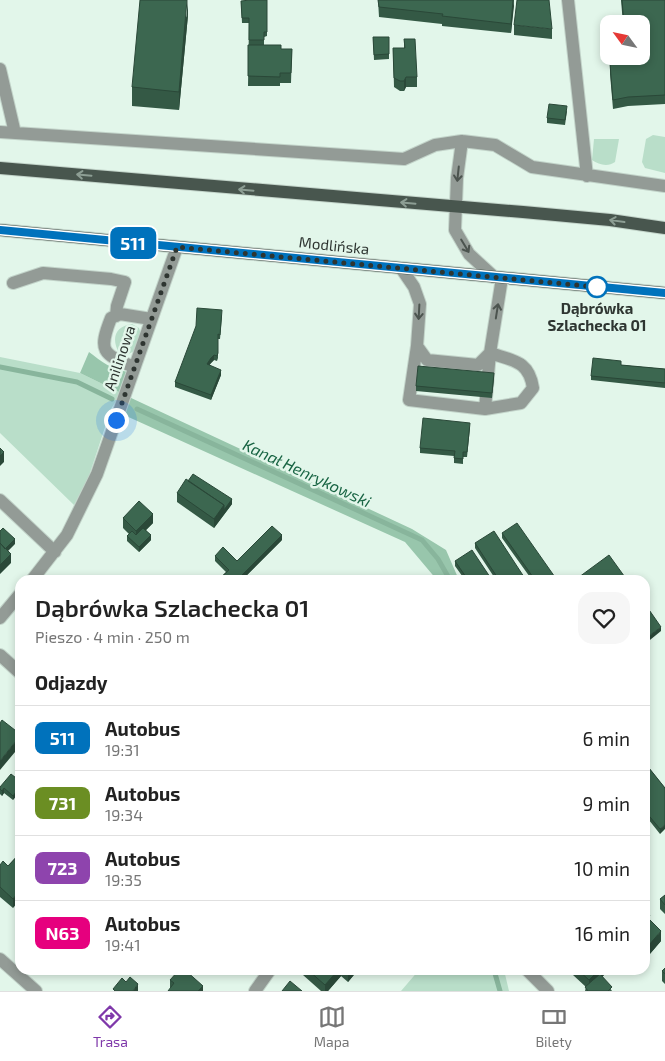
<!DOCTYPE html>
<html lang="pl">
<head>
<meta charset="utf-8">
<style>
  body { margin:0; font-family:"Exo 2",sans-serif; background:#f6f6f6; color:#222; height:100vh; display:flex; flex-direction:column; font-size:19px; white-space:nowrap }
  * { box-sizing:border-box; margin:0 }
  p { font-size:16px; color:#767676 }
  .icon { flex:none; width:28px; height:28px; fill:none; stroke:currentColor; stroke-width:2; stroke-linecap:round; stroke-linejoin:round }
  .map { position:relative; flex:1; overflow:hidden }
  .panel { position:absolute; left:15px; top:575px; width:635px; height:400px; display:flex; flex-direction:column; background:#fff; border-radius:15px; box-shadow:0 2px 8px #0003 }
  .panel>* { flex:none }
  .badge { padding:0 10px; border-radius:8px; font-size:18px; line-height:32px }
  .needle { width:32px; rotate:303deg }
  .buttons { position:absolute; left:600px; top:15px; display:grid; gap:10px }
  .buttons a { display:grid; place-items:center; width:50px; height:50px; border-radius:10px; background:#fff; box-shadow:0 2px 8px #0003; font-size:25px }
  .you { position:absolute; width:25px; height:25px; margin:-12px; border:4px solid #fff; border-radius:50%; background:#1a73e8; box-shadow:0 0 0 8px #1a73e833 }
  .map>.badge { position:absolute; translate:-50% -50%; box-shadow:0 0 0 2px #fff }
  h2 { padding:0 20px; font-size:19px; line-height:45px }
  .round { display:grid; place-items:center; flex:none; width:52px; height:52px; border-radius:15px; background:#f6f6f6 }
  .summary { display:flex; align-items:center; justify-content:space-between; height:85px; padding:0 20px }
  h1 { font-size:24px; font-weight:600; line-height:38px }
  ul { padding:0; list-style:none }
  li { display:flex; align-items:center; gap:15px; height:65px; padding:0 20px; border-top:1px solid #e0e0e0 }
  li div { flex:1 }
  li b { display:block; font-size:19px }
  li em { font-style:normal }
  li .badge { min-width:55px; font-weight:700; text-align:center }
  .tabs { display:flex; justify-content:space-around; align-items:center; height:70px; border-top:1px solid #e0e0e0; background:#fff; font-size:14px; color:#767676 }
  .tabs a { display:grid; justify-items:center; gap:2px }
  .tabs .on { color:#7f38aa }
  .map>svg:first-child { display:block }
</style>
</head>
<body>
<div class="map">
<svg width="665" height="991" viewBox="0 0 665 991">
  <rect width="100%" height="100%" fill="#e2f6ea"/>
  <path fill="#b9dec9" d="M653 135 665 137V173L645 168 642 162 646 139Z
    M594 139H619L615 162C608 167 599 165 592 160Z
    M132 324 139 328 141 334 136 350 125 356 119 353C111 339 115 326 132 324Z
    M0 357 80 373 121 393 111 409 89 476 74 505 0 433Z
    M419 970H504L509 991H401Z"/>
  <path fill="#98c6ac" d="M89 352C102 362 111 369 128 372L121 393 80 373Z
    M129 397 412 529 446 550 459 580H437L405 542 124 415Z"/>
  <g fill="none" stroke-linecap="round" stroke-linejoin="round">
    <path stroke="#88b59c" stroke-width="5" d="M0 367 77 382 112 399
      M137 409 422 540 438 559 450 580
      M494 970 500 991"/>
    <defs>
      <path id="minor" d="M568 0 587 176
        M0 69 15 133
        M0 132 404 159 435 145 462 141 495 145 532 167 665 186
        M462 141 457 178 455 230 469 254 494 277
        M401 268 414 287 420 304 417 346 427 360 478 365 490 353 502 278
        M13 283 43 273 111 279 125 282 117 306 116 316
        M417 346 409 400 485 409 490 353C514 361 529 361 533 388L521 403 485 409
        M134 367C102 354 98 351 111 318L120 314 151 319
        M0 500 55 552
        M32 580 67 535 97 474 177 247
        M0 618 20 594
        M0 655 20 673
        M0 959 36 991
        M527 970 548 991
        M255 991 270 970"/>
      <path id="major" d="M0 168 523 212 610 220 665 228
        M0 230 665 293"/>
    </defs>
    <use href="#minor" stroke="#c2d3c9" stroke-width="14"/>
    <use href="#major" stroke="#c2d3c9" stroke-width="14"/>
    <use href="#minor" stroke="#939b96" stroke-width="12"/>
    <use href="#major" stroke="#48564e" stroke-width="12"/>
  </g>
  <path fill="#345945" d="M267 0V36L264 37V45L281 49H292L291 83H280V86H248L249 23H242L241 1Z
    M378 0H514L511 33 442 26V24L379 17Z
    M621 0H665V104L628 106 613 109 610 74V64H626L625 56H641V24H623Z
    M188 15 179 110 132 106V87Z
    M514 25 552 29V39L514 35Z
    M373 37H389V59L374 60Z
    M404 39 417 77V87H406L404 91H400L394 87 393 48H404Z
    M567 111 565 125 547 123V118Z
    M222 315 220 339H218V358L217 361 214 360 209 365 221 375 211 400 175 387V382Z
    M621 365 665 369V388L591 380V376Z
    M494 378 492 398 416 391V386Z
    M470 428 467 457H463V464L454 463V456L420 453V448Z
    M177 493 232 504 214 528 177 502Z
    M123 518 153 523 146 530 151 540 139 552 127 541V536L129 534 123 528Z
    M502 533 557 580H532L502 538Z
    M282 540 242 580H218L226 572 215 561V556L237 561Z
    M475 543 526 580H496L475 548Z
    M455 561 492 580H465L455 566Z
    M645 763 665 788 660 834 645 815Z
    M20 781 13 800 4 793 2 796 0 794V787Z
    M20 853 13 908 0 897V865L8 866Z
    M665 895V914L660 909V899Z
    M645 910 661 941 649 955 645 951Z
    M665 968V984L662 981V971Z
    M303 970H358L348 982 341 976 328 991H321L303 975Z
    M573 970H609L602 977 612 991H585L586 987 573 975Z
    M170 980 203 991 170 988Z"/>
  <path fill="#2a4838" d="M188 0V15L179 110V92Z
    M513 0 514 6 511 33V24Z
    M406 77V87L404 91V81Z
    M214 355V360L211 363 207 369V364L211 358Z
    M221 370V375L211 400V395Z
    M4 452V462L0 466V456Z
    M232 499V504L214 528V519L224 505Z
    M153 514V523L136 540V531Z
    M151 535V540L139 552V547Z
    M282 535V540L242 580H237Z
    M15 539V544L3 556V551Z
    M11 554V563L0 574V565Z
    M661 627V631L645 644V639Z
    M20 736V746L0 770V761Z
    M20 787V792L13 800V796Z
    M4 788V793L2 796V791Z
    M665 825V829L660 834V829Z
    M20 890V900L13 908V899Z
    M661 931V941L649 955V945Z
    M338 970H341V976L328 991H325V985Z
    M350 970H358L348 982V972Z
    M599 970H609L589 990V980Z
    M138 984V991H133Z
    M203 986V991H198Z"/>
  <path fill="#3c6750" stroke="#2a4838" d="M140 0H187L179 92 132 87Z
    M250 0H267V32H264V40H249V18H242L241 1Z
    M378 0H513L511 24 442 16 443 14 379 7Z
    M517 0H549L552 29 514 25Z
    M622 0H665V95L628 97 613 100 610 64H626V56H641V24H624Z
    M373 37H389V54L374 55Z
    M404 39H415L417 77H406L404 81H400L394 78 393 48H405Z
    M248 45H281V49H292L291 73H280V77L248 76Z
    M549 104 567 106 565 120 547 118Z
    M197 308 222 310 220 335 218 334V353L217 356 214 355 211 358 207 364 221 370 211 395 175 382 196 326Z
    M593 358 621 361V365L665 369V383L591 376Z
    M418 366 494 373 492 393 416 386Z
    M423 418 470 423 467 452H463V459L454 458 455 451 420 448Z
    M0 448 4 452 0 456Z
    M193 474 232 499 224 510V505L188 481Z
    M186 479 224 505 214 519 177 493Z
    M139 501 153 514 136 531 123 518Z
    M517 523 557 580H535L502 533Z
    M272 526 282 535 237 580H218L229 570 215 556 223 547 237 561Z
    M3 528 15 539 5 549 0 543V531Z
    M143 528 151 535 139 547 127 536 132 531 136 535Z
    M494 531 526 580H499L475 543Z
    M0 543 11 554 0 565Z
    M472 550 492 580H468L455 561Z
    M609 555 627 580H575Z
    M645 604 661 627 645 639Z
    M2 720 20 734V736L0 761V723Z
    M645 763 665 788V825L660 829 645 811Z
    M11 774 20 781V787L13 796 4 788 2 791 0 789V787Z
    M20 853V890L13 899 0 887V865L3 861 8 866Z
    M665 895V905L660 899Z
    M645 910 650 915 648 918 661 931 649 945 645 941Z
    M665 968V974L662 971Z
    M179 970H185L203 986 198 991H168L174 983 170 980Z
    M308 970H338L325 985Z
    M578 970H599L589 980Z
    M600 974 612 987 608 991H588L585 987Z
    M130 977 138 984 133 991H115L113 989 122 978 126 982Z
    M290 981 302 991H282Z"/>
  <defs><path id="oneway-shaft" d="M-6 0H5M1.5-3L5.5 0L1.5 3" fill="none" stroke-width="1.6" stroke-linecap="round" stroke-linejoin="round" transform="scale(1.25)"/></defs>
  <g stroke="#4c544f">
    <use href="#oneway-shaft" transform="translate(458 174) rotate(96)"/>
    <use href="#oneway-shaft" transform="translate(465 246) rotate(59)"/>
    <use href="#oneway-shaft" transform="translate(497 311) rotate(-81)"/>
    <use href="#oneway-shaft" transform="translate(419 312) rotate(93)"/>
  </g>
  <g stroke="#8d9e94">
    <use href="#oneway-shaft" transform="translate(84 175) rotate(-175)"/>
    <use href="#oneway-shaft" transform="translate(246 190) rotate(-175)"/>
    <use href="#oneway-shaft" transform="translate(408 203) rotate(-175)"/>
    <use href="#oneway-shaft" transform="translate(617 221) rotate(-172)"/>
  </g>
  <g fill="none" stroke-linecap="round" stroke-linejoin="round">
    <defs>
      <path id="line" d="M0 230 665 293"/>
    </defs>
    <use href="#line" stroke="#fff" stroke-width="11"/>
    <use href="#line" stroke="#0072bc" stroke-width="8"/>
    <path stroke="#2e3531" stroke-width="5" stroke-dasharray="0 9" d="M116 420 177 247 597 287"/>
  </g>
  <circle fill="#fff" stroke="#0072bc" stroke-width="2.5" cx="597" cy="287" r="10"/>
  <g text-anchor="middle" stroke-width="5" stroke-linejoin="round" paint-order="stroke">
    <g font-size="15" fill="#2e3531" stroke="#e2f6ea">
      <text transform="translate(334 246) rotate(6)" y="5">Modlińska</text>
      <text transform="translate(120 358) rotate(-71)" y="5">Anilinowa</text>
    </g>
    <g font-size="15" font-weight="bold" fill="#2e3531" stroke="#e2f6ea">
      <text x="597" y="314">Dąbrówka<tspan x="597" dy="17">Szlachecka 01</tspan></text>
    </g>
    <g font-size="16" font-style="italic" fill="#186443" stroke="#e2f6ea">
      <text transform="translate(307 473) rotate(25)" y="6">Kanał Henrykowski</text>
    </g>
  </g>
</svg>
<div class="buttons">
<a><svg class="needle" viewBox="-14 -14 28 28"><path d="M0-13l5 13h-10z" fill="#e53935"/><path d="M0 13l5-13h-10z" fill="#767676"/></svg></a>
</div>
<div class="you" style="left:116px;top:420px"></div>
<b class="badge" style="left:133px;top:243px;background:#0072bc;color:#fff">511</b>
<section class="panel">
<div class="summary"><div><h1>Dąbrówka Szlachecka 01</h1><p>Pieszo · 4 min · 250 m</p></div><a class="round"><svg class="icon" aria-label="heart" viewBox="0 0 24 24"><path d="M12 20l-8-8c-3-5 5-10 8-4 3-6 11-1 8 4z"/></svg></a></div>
<h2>Odjazdy</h2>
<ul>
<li><span class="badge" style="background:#0072bc;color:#fff">511</span><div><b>Autobus</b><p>19:31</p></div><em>6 min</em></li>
<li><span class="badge" style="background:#6b8e23;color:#fff">731</span><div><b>Autobus</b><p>19:34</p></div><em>9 min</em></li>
<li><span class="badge" style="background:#8e44ad;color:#fff">723</span><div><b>Autobus</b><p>19:35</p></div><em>10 min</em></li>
<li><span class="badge" style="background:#e6007e;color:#fff">N63</span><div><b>Autobus</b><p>19:41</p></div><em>16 min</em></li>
</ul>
</section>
</div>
<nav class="tabs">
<a class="on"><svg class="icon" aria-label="directions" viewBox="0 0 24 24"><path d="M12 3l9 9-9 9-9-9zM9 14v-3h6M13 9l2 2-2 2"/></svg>Trasa</a>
<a><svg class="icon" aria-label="map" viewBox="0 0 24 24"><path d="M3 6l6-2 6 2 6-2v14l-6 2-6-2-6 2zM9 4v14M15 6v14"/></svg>Mapa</a>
<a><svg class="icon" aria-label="tickets" viewBox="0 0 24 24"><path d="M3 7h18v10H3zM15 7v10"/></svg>Bilety</a>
</nav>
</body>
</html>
